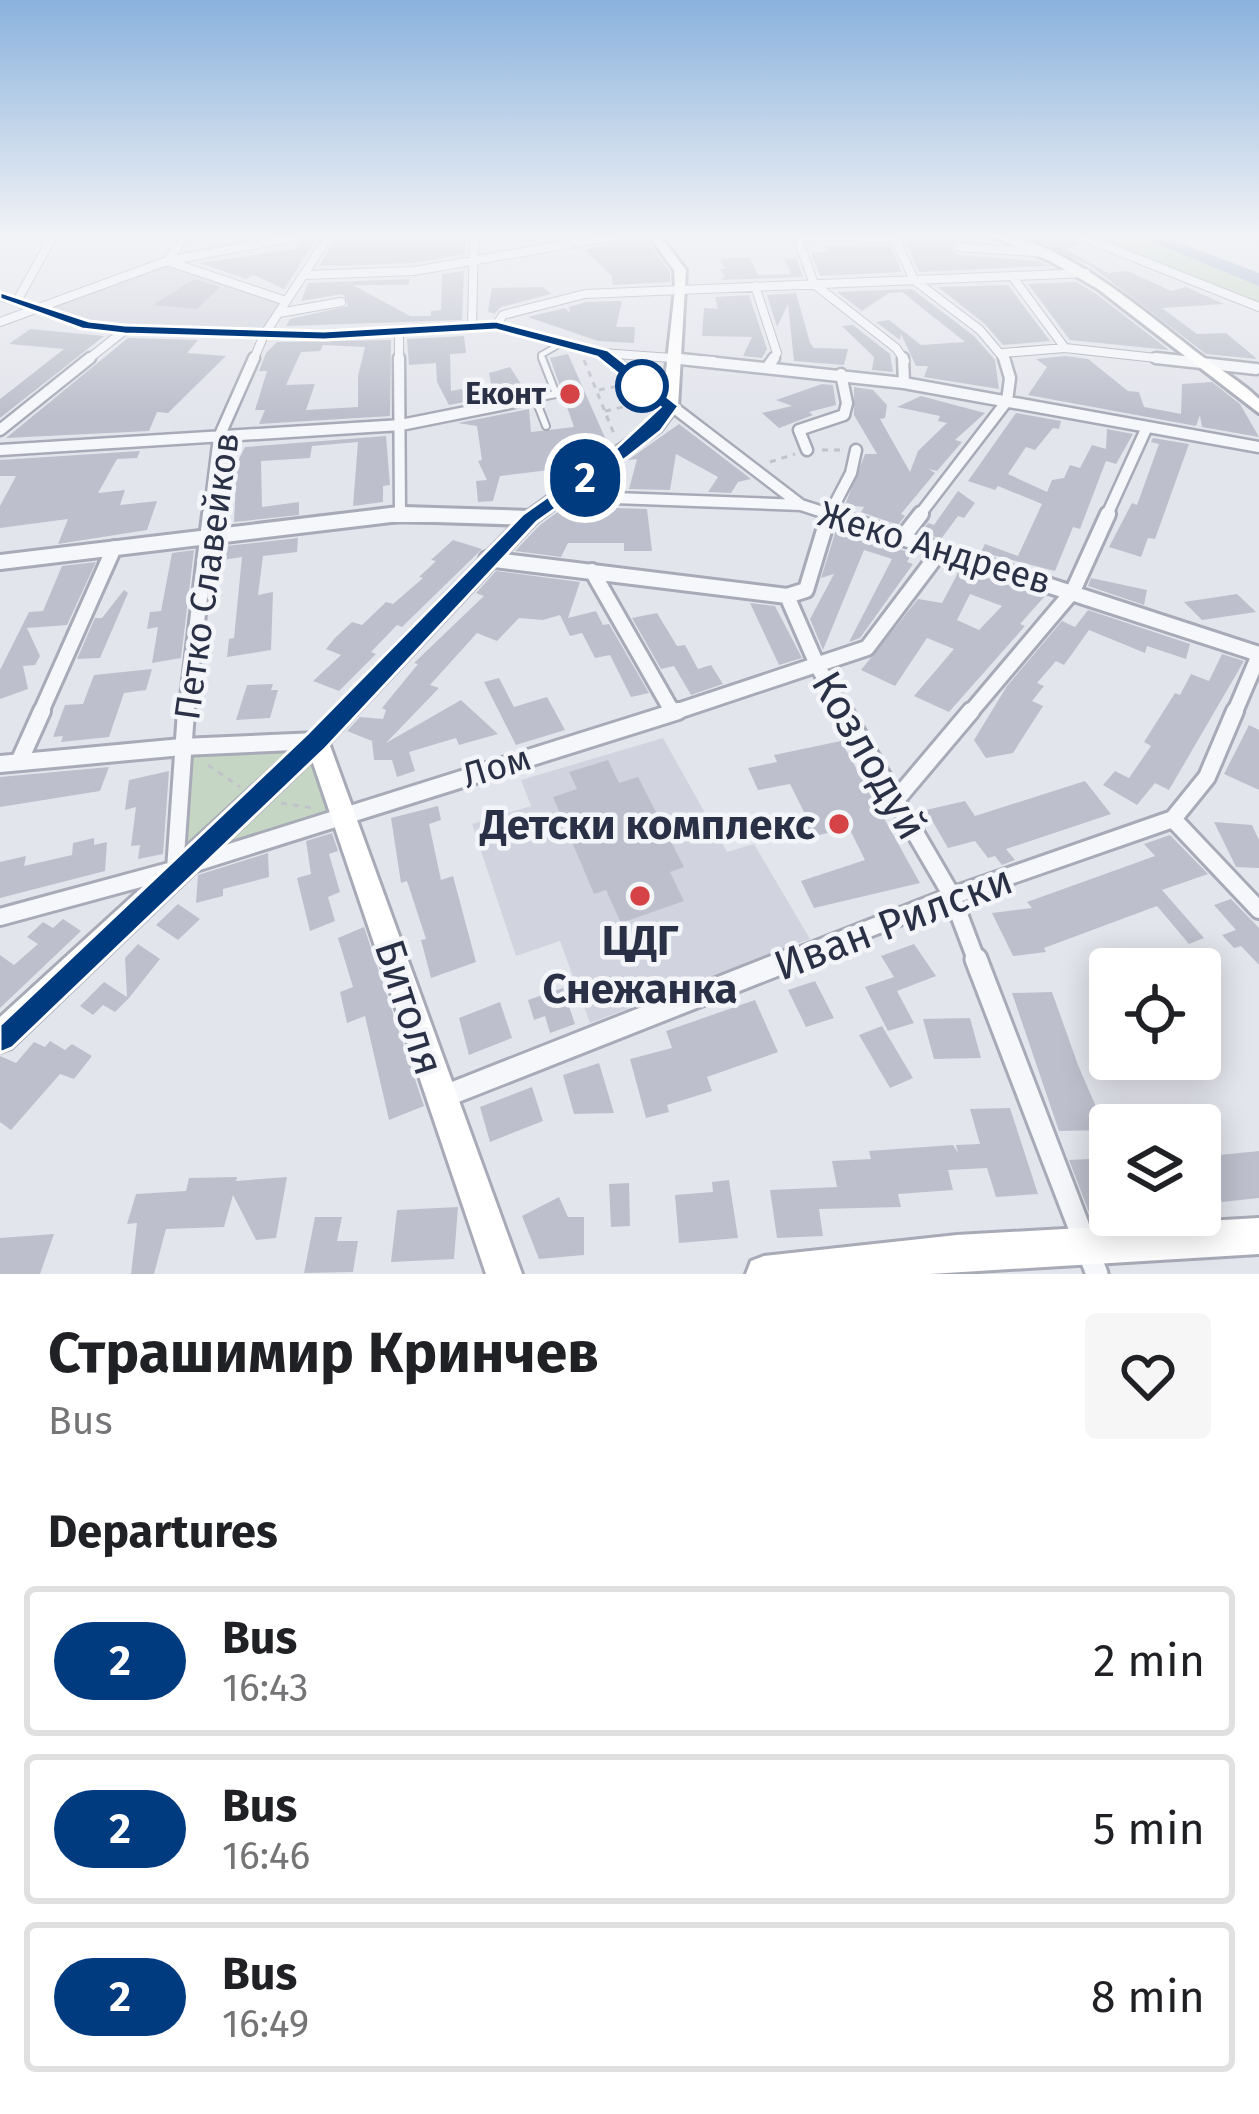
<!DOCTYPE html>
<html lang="en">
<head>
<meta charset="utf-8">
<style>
  body { margin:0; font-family:"Fira Sans",sans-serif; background:#f6f6f6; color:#202124; height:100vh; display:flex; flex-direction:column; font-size:45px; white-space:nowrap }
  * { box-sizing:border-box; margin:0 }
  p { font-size:39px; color:#757577 }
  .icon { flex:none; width:66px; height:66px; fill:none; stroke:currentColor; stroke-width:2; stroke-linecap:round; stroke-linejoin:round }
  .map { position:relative; height:1274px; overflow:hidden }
  .sheet { display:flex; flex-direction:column; background:#fff; flex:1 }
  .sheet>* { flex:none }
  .badge { padding:0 24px; border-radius:39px; font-size:42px; line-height:78px }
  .controls { position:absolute; left:1089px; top:948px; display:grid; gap:24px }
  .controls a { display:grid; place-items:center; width:132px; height:132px; border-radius:12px; background:#fff; box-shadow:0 6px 30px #0003; font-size:60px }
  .map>.badge { position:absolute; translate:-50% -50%; box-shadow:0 0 0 6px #fff }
  h2 { padding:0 48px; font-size:45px; line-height:108px }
  .round { display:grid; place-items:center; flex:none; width:126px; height:126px; border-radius:12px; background:#f6f6f6 }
  .summary { display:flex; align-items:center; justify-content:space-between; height:204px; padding:0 48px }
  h1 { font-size:57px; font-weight:700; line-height:90px }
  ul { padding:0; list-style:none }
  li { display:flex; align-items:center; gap:36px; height:150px; margin:0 24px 18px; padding:0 24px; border:6px solid #e0e0e0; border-radius:12px }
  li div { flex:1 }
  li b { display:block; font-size:45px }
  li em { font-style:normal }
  li .badge { min-width:132px; font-weight:700; text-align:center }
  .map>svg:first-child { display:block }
</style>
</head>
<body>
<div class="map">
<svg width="1259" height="1274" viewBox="0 0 1259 1274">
  <rect width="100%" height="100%" fill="#e3e5ec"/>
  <path fill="#d1d4de" d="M167 261 286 301 264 335 87 326 35 306Z
    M663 738 727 852 754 844 810 939 590 1023 560 941 516 956 472 824 531 806 521 780Z"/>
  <path fill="#c6d6c4" d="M1089 236H1156L1259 275V303Z
    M317 741 345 812 175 870 182 747Z"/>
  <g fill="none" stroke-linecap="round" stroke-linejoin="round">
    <path fill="#9daecd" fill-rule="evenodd" d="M1138 236H1162L1259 273V286Z"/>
  </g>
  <path fill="#bdc0cc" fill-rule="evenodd" d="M643 236 670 272V282L613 285 612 276 585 250Z
    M903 236H916L920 241 958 239 951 248 957 255 1038 261 1050 266 919 272Z
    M1022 236H1056L1079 244 1065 249 1108 273 1128 271 1171 291 1186 287 1224 304 1162 308 1197 334 1226 333 1257 359 1206 354 1091 266Z
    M309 237H318L284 289 254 275 246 279 200 263 294 249Z
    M337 237 465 236V254L413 263 319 266Z
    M825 245 890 246 902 272 820 276 811 252H829Z
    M749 257 758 275 791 274 784 259 796 258 803 277 721 280 725 276 720 269H725L719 259Z
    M464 271 462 320 286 326 290 319 348 306 343 294 301 301 308 283 410 279 408 285H353L410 316H431V311L441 310 442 274Z
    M194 279 220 287 197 309 153 305Z
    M1076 282 1095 293 1169 350 1070 340 1028 284Z
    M1008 285 1050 341 1003 345 985 324 938 287Z
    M543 287 551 294 501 307 494 314 488 311 492 288Z
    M912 289 974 336 995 360 999 389 924 377 928 366H916L901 334 900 340 876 322 889 320 921 345 965 342 902 292 889 293 862 311 837 292Z
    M796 293 810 343 814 348 848 349 844 365 794 361 788 304 777 327 767 295Z
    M749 295 767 349 762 358 743 356 752 337 702 336 704 308 718 309 715 297Z
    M622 301 616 327H635L634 343 598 341 528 317 565 308 570 313 569 307 586 302Z
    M853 325 890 354 893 372 872 370 874 357 842 326Z
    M30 329 104 336 0 418V399L64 349 9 344Z
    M464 336 466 353 450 354 451 391 462 389 464 394 492 389 489 373 510 367 525 390 449 405 437 382 436 363 409 365 407 339Z
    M128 338 198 340 187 353 226 356 168 413 157 412 149 431 6 438Z
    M391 340 390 416 259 424 265 410H255L267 371H259L266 353 277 342ZM323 345 365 347 358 376V407L306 410 315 384 286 385 301 352 320 351Z
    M568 354 606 440 592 441 597 456 583 466 500 476 493 501 478 502 476 481 487 480 478 461 482 460 477 426 458 423 529 409 531 432 574 427 550 358Z
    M1065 356 1088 359 1128 391 1139 392 1144 407 1171 412 1181 414 1182 384 1212 382 1240 404 1259 437 1202 427 1200 415 1196 426 1028 395 1047 367 1036 359Z
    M822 384 833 385 836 405 809 412 813 415 779 428 762 413 792 406 776 400Z
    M854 387 873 390 887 405 885 418 880 419 910 472 918 451 947 423 938 421 940 416 897 407 921 396 985 413 955 440 962 442 937 471 929 469 935 473 901 514 905 516 898 525 861 512 864 507 845 505 865 454H877L854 415Z
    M1016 413 1061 421 1059 429 1053 428 1035 450 1026 447 1008 474 1047 492 1052 480 1064 478 1070 465 1080 468 1092 445 1106 449 1107 429 1133 434 1116 464 1106 461 1080 529 1073 527 1055 571 981 552 985 544 1018 556 1042 504 998 486 995 490 968 481Z
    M679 424 751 479 738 482 731 493 708 492 718 477 676 454 670 490 629 489 637 459 628 460Z
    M386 436 390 485 383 486V502L353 506 358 442 312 446 310 458 261 461 262 507 299 502V515L234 522 237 463 245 447Z
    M1153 438 1189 444 1155 539 1148 538 1141 557 1109 547 1132 503 1137 505 1159 444 1151 442Z
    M140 451 137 458 117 459 98 493 125 490 120 505 157 501 147 530 58 544 68 519 0 528V506L16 476H0V460Z
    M958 491 975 503 964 518 958 516 941 539 921 532 928 523 934 525Z
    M577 497 579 507 647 509 652 551H624V543H568L561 557 515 551 540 525 559 511 564 513Z
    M836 530 912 553 907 562 913 564 860 638 849 642 892 559 864 550 823 650 810 619 834 574 821 578Z
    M298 538 297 552 263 556 258 595 273 592 271 650 227 657 229 639 234 638 242 557 216 561 217 547Z
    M453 540 482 549 402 627 397 625 371 652 376 654 339 691 313 681 341 655 326 649 335 638 352 622 362 625 386 602 393 604 423 578 419 577 436 561 431 560Z
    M194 550 181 658 152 663 158 627 147 629 150 612 161 611 172 553Z
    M96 562 67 625 27 628 40 656 35 665 23 666 28 689 0 699V670L29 612 43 611 62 566Z
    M960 569 1045 596 1020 624 1025 626 949 712 914 696 954 649 927 638 895 686 861 670 918 599 942 603ZM970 594 1002 606 979 630 957 620Z
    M496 571 580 582 568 618 596 611 603 625 609 624 649 693 631 697 610 655 595 658 582 633 570 636 560 615 543 620 519 618 497 641 477 633 430 685 439 688 386 743 461 700 498 734 459 745 456 738 409 752 415 771 397 777 392 760H374L372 741 347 731 360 717 383 719 386 710 382 708 418 664 414 663 484 596 476 593Z
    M1091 578 1147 590 1144 605 1088 586Z
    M124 590 128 593 100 658 77 659 95 618H102Z
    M1237 594 1256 612 1202 620 1184 602Z
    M750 603 775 606 802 658 779 665Z
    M1088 610 1190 644 1186 659 1147 646 1145 653 1089 630 1064 665 1056 661 1037 683 1044 686 1032 701 1043 706 1013 753 986 758 974 740 1007 686 1062 621 1075 627Z
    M657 613 677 646 685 645 698 669 711 665 723 684 691 695 674 666 661 669 632 618Z
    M1222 654 1244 661 1169 790 1155 783 1137 805 1103 785 1115 771 1129 778 1151 746 1144 742 1175 693 1180 695 1191 674 1209 681Z
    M152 669 146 690 124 693 109 737 61 742 63 736 53 737 65 705 83 704 94 675Z
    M499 678 514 707 547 697 565 730 516 745 484 682Z
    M273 684 271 690H278L270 718 236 720 247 685Z
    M1249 725 1259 730V790L1224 774Z
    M841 741 920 883 814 908 801 881 865 860 849 828 798 840 789 820 806 816 790 784 758 790 748 768 777 762 774 755Z
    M608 760 619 783 638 777 684 867 670 872 684 901 621 923 606 890 594 894 553 797 577 789 569 772Z
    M109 767 100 791 0 807V777Z
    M169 771 163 854 138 859 140 845 131 846 136 807 125 810 129 780Z
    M1085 781 1111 814 1006 849 1015 860 1002 865 995 856 988 858 975 841 948 848 926 810 965 801 975 816Z
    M438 806 441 820 429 824 441 880 453 876 476 962 431 978 421 940 426 939 407 881 401 883 391 818Z
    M1214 822 1252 825 1259 840V868L1236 867Z
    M332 833 338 851 329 854 340 892 328 897 335 921 310 931 297 878 311 874 306 841Z
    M1170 835 1208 874 1162 890 1204 938 1189 944 1157 906 1044 948 1046 952 1013 956 992 913 1032 908 1027 902 1155 856 1144 844Z
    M94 838V845L107 842 105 871 0 898V862L26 856 24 866 72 855 73 843Z
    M268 853 269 877 223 889V896L196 903 198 875Z
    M1231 899 1259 928V965L1241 946 1234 948 1222 935 1236 930 1214 905Z
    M178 904 200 919 178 940 156 925Z
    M63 919 81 931 0 1008V955L14 965 38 944 27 937 43 922 53 928Z
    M364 927 424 1106 389 1120 365 1016 347 1023 340 992 353 987 338 938Z
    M138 944 160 959 129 998 115 1012 103 1005 93 1015 80 1006 104 982 127 997 125 958Z
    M914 944 936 976 897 991 914 1023 888 1031 865 987 894 977 881 956Z
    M815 981 834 1018 806 1027 788 990Z
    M563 988 575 1024 550 1033 545 1016 534 1020 528 1000Z
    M1052 992 1078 1065 1106 1130 1059 1131 1012 993Z
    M755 1000 778 1052 707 1077 712 1091 667 1105 669 1112 646 1118 630 1059 672 1048 666 1031Z
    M500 1002 512 1038 469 1055 459 1018Z
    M970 1018 981 1058 934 1059 923 1019Z
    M882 1026 913 1078 890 1088 859 1035Z
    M50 1041 65 1050 72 1044 92 1056 74 1079 60 1074 11 1130 0 1122V1056L16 1063 34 1042 45 1047Z
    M599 1063 614 1113 574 1114 563 1075Z
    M532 1087 543 1121 490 1142 480 1107Z
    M1010 1108 1038 1194 996 1197 987 1168 948 1170 953 1190 898 1194 901 1207 819 1209 823 1236 777 1238 770 1190 837 1187 832 1161 871 1159 869 1151 953 1145 958 1153 956 1145 980 1144 970 1109Z
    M1259 1151V1198L1222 1202 1200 1157Z
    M1110 1158V1212H1089L1069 1160Z
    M237 1177 236 1181 287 1177 276 1238 256 1240 233 1195 224 1227 166 1229 154 1274H131L137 1223 127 1224 136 1194 186 1191 189 1178Z
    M729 1180 738 1238 679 1243 675 1195 713 1192 712 1182Z
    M629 1183 630 1226 611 1227 609 1184Z
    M559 1197 568 1217H584V1255L539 1259 522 1216Z
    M458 1207 454 1259 391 1262 397 1210Z
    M315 1217H342L337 1241H358L353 1272 304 1273Z
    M54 1234 40 1274H0V1238Z"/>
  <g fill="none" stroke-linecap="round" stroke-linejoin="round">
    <defs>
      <path id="lane-far1" d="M543 361 541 355 562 343"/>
      <path id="lane" d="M542 358 556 394 535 398 546 426"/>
      <path id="street-far4" d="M186 236 167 261 286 301
        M894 236 914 280 980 330 1006 361
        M1080 236 1259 307
        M895 238 797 236 814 284 896 348 905 361
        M959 247 1048 253
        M304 275 414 271 615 236
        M1012 276 1065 348
        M755 286 777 353 772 361
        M0 296 87 326 125 330 324 335 496 326 602 353 713 361
        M17 301 53 236
        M279 313 341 302
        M0 322 167 261 301 236
        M472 326 474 236
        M496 326 503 315 585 294 1086 273
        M399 332V361
        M602 353 612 361
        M1002 353 1065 348 1183 361
        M86 361 125 330
        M253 361 264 335 329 236"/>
      <path id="street-far3" d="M399 358 400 514
        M609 358 801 505 838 517
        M671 358 904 383 1259 447
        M903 358 904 383
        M1156 358 1256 369
        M769 365 774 358
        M0 430 90 358
        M0 450 401 425 535 398
        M807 450 799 430 844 415 847 403 841 374
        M587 497 801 505
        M209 517 219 437 254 358
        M374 517H501
        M828 517 851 473 856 450
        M918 517 1007 401 1010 378 1004 358
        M1106 517 1147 427"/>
      <path id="street-far2" d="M403 514 530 518
        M829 514 1259 654
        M829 514 806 590 787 596 818 667 845 714
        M903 537 921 514
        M487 559 787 596
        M0 562 399 514
        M592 571 672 711
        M40 714 114 548
        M186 714 210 514
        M669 714 867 648 941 550
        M969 714 1073 591 1108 514
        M1234 714 1259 655"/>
      <path id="street-far1" d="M844 711 952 896 977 962
        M19 762 42 711
        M0 764 182 747 317 741
        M895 801 971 711
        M1173 819 1259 910
        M195 863 678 711
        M175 870 186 711
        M0 917 173 870
        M784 962 952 896 1173 819 1207 777 1235 711"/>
      <path id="street" d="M976 959 1097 1274
        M440 1098 792 959"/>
      <path id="secondary" d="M649 236H660L686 270 678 407 661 430 536 522 329 743 522 1274H486L312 760 11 1048 0 1052V1017L309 735 524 514 649 424 662 407 675 289 674 270Z
        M992 236C1056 234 1146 313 1195 351 1213 365 1232 376 1249 390L1259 399V413L1098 289 1050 261Z
        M1259 1218V1254L929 1274H746L751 1261 764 1256 957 1235Z"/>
    </defs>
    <use href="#lane-far1" stroke="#a8abb7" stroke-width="8"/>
    <use href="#lane" stroke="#a8abb7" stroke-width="10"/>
    <use href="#street-far4" stroke="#a8abb7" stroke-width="10"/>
    <use href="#street-far3" stroke="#a8abb7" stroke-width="15"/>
    <use href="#street-far2" stroke="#a8abb7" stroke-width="20"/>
    <use href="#street-far1" stroke="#a8abb7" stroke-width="22"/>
    <use href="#street" stroke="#a8abb7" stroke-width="27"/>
    <use href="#secondary" stroke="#a8abb7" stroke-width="6"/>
    <path stroke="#c1c3cb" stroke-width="3" stroke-dasharray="6 6" stroke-linecap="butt" d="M584 360 614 434
      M599 390 619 386
      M605 411 641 403
      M822 450H842
      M770 462 795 454
      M208 765 240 787
      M281 803 313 808"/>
    <use href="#lane-far1" stroke="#f6f7fa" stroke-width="4.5"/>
    <use href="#lane" stroke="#f6f7fa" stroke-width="6"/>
    <use href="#street-far4" stroke="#f6f7fa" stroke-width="8"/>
    <use href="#street-far3" stroke="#f6f7fa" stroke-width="10"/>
    <use href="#street-far2" stroke="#f6f7fa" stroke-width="14"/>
    <use href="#street-far1" stroke="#f6f7fa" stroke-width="16"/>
    <use href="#street" stroke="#f6f7fa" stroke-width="21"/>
    <use href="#secondary" fill="#fff" fill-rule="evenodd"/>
  </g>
  <linearGradient id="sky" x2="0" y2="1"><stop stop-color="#8ab2dd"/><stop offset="0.57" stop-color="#f2f3f6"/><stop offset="1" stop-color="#f2f3f6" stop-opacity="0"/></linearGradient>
  <rect width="1259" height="414" fill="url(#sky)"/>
  <path fill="#003b80" stroke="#fff" stroke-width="3" d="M0 292 89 321 125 325 324 331 496 321 608 350 679 406 661 431 628 457 537 522 326 748 12 1048 0 1053V1025L307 734 523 514 615 449 660 407 597 357 496 330 324 340 125 334 82 329 0 299Z"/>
  <circle fill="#fff" stroke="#003b80" stroke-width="6" cx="642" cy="386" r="24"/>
  <g fill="#d54346" stroke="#f3f5f9" stroke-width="4.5">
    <circle cx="570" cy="394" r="12"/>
    <circle cx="839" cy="824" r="12"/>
    <circle cx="640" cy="896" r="12"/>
  </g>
  <g text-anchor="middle" stroke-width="9" stroke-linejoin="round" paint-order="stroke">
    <g font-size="30" font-weight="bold" fill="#2a3045" stroke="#f3f5f9" text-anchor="end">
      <text x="546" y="404">Еконт</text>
    </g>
    <g font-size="36" fill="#2a3045" stroke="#f3f5f9">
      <text transform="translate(935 547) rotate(17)" y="13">Жеко Андреев</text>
      <text transform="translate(206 576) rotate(-82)" y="13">Петко Славейков</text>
      <text transform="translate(496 766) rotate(-17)" y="13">Лом</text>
    </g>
    <g font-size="42" fill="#2a3045" stroke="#f3f5f9">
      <text transform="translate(870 755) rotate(60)" y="15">Козлодуй</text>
      <text transform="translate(893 922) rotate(-21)" y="15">Иван Рилски</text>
      <text transform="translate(410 1007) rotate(72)" y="15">Битоля</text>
    </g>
    <g font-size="42" font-weight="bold" fill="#2a3045" stroke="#f3f5f9" text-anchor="end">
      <text x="815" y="839">Детски комплекс</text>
      <text x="640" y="955" text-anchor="middle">ЦДГ<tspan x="640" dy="48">Снежанка</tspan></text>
    </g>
  </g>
</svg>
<div class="controls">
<a><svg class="icon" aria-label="locate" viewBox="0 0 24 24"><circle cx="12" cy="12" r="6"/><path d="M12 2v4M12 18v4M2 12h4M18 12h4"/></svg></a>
<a><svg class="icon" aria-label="layers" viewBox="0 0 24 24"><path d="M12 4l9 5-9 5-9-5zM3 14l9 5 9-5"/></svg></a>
</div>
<b class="badge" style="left:585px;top:478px;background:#003b80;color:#fff">2</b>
</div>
<section class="sheet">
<div class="summary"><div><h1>Страшимир Кринчев</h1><p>Bus</p></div><a class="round"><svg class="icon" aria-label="heart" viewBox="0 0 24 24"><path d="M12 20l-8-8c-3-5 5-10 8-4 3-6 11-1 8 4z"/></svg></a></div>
<h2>Departures</h2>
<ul>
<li><span class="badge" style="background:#003b80;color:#fff">2</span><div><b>Bus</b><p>16:43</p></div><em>2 min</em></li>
<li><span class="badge" style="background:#003b80;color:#fff">2</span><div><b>Bus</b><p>16:46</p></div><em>5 min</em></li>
<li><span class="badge" style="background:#003b80;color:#fff">2</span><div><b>Bus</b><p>16:49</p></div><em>8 min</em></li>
</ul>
</section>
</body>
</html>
